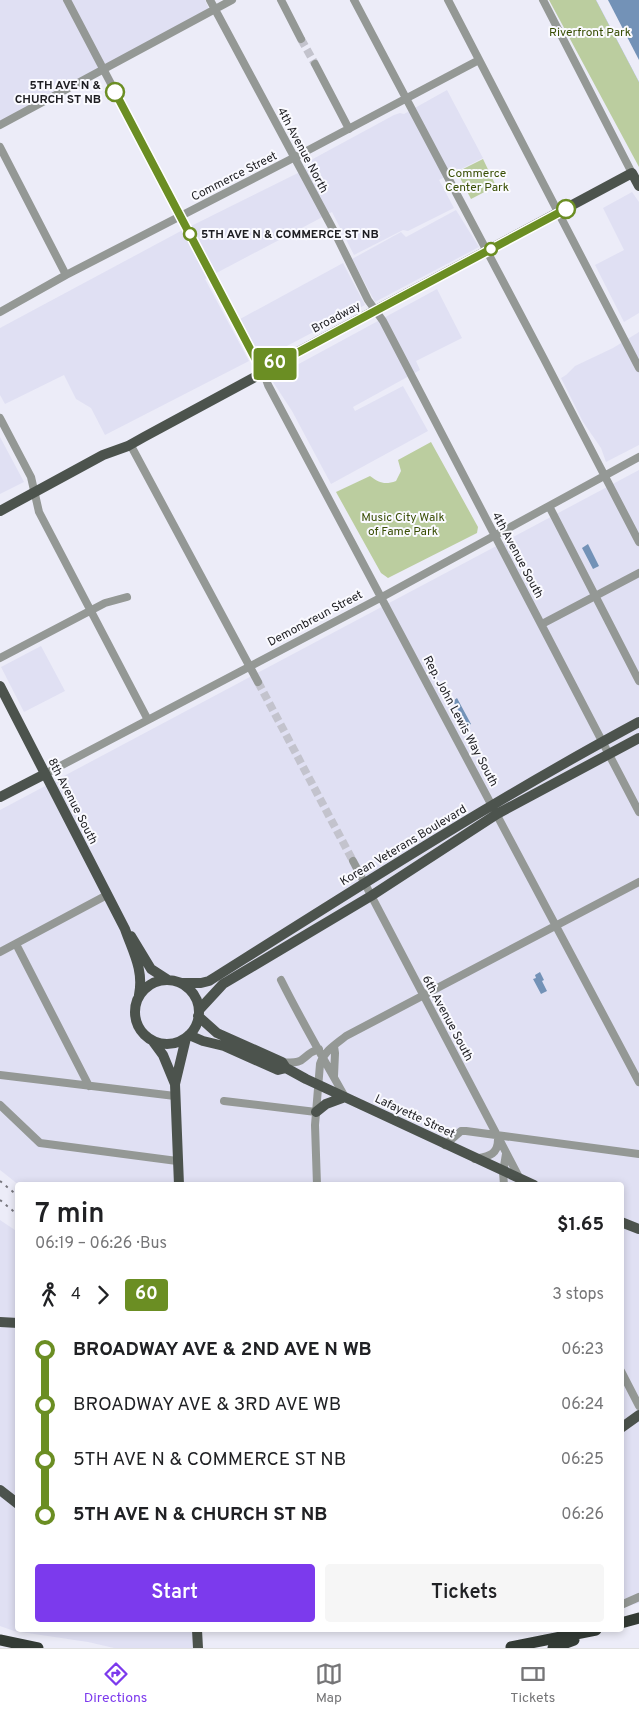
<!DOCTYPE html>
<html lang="en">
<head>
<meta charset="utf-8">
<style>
  body { margin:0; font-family:Overpass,sans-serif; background:#f6f6f6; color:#202124; height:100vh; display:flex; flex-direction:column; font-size:19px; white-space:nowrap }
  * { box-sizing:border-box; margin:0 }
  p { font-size:16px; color:#757577 }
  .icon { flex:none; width:28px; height:28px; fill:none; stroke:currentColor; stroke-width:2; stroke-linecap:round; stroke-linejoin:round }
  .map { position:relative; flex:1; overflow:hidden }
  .drawer { position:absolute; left:15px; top:1182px; width:609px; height:450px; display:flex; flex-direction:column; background:#fff; border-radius:5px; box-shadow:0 2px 8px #0003 }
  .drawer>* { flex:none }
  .badge { padding:0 10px; border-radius:4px; font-size:18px; line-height:32px }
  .map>.badge { position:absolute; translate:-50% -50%; box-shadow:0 0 0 2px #fff }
  .legs { display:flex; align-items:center; gap:8px; height:55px; padding:0 20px; font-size:16px }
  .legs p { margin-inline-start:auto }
  .head { display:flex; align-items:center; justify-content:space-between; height:85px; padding:0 20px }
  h1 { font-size:28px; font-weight:600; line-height:38px }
  .primary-button { display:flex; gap:10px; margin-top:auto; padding:10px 20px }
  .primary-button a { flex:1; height:58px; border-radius:5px; background:#7c3aed; color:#fff; font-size:20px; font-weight:600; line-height:58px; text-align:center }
  .primary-button a+a { background:#f6f6f6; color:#202124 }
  ul { padding:0 20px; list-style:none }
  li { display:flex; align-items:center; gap:18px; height:55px; font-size:19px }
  li i { display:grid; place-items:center; width:8px; height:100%; margin:0 6px; background:currentColor }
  li i::after { content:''; width:12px; height:12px; margin:-6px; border:4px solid; border-radius:50%; background:#fff }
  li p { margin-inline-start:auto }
  li:first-child i { background:linear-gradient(#0000 50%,currentColor 0) }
  li:last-child i { background:linear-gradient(currentColor 50%,#0000 0) }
  .dock { display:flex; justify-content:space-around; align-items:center; height:70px; border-top:1px solid #e0e0e0; background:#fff; font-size:14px; color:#757577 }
  .dock a { display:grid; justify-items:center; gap:2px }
  .dock .on { color:#7c3aed }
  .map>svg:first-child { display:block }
</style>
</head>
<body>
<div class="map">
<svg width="639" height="1648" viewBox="0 0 639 1648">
  <rect width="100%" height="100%" fill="#ececf8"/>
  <path fill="#e0e0f3" d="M0 0H205L209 9 0 122Z
    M447 90 483 158 439 180 454 208 408 231 403 230 354 255 332 212 205 279 249 361 105 435 91 408 76 399 64 375 5 404 0 395V328L179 232 308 168 307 164 311 160 394 115 400 113 404 114Z
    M632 192 639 202V313L624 322 595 265 624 250 603 208Z
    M456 210 479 247 375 302 352 259 401 232 406 237Z
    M343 263 365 305 262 359 240 319Z
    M437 289 462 338 416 361 420 370 353 407 355 411 403 386 428 431 331 484 292 411 271 379Z
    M639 332V445L606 462 601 448 583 422 561 378 566 375 575 366 613 348Z
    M0 437 24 482 0 494Z
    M639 470V1603L621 1608V1185H19L0 1170V810Z
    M41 646 65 691 24 712 1 667Z
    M0 1220 18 1232V1630H197L198 1648H114L88 1642 14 1631 0 1626Z"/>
  <path fill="#bbcd9f" d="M549 0H596L639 82V167Z
    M483 159 496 186 471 199 457 172Z
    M431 442 478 527 477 533 388 578 381 573 336 492 370 476C379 483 385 485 396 481L401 471 398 460Z"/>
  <path fill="#7392b7" d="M596 0H639V82Z
    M588 544 599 566 593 569 582 548Z
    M457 698 471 724 467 726 453 701Z
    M540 972 544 980 542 981 547 991 541 994 533 979 536 978 535 975Z"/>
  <path fill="#ececf8" d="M596 0H608L639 60V82Z"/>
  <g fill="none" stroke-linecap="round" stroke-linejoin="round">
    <path stroke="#c3c3cd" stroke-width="8" stroke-dasharray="8 4" stroke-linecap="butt" d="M301 39 315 64
      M258 682 353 861"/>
    <path stroke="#949895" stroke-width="8" d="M67 0 256 360 263 371 268 385 639 1082
      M210 0 335 233 368 300 383 321 639 812
      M281 0 301 39
      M354 0 543 357 639 542
      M448 0 639 368
      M543 0 632 173
      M315 64 349 129
      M0 125 232 0
      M0 147 66 275
      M0 312 66 275 299 155 479 60
      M0 418 31 477 39 512 148 720
      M130 444 258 682
      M549 506 639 681
      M542 624 639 573
      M0 658 105 603 127 597
      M45 774 382 597 639 457
      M353 861 520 1179
      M16 944 89 1086
      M0 952 107 895
      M281 980C301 1020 323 1058 345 1097
      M334 1046 335 1053 334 1076
      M282 1062C308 1065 300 1055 319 1049
      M0 1075 175 1096
      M224 1101 316 1112
      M0 1105 40 1143 177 1161
      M445 1145 461 1131H466L639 1154
      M475 1159C489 1156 498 1155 498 1139
      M317 1185 315 1125 320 1064C324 1051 336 1044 346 1036L639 882
      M504 1185 503 1172 506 1154
      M621 1371 639 1406
      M621 1605 639 1597"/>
    <path stroke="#4c534d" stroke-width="10" d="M0 511 103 455 128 446 144 437 257 376 268 368 632 173 639 186
      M0 686 125 929C133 952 144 970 139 995
      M0 797 45 774
      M131 936 151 969 168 980
      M135 1012a32 32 0 1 1 64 0a32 32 0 1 1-64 0Z
      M180 983H201L209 981C350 892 492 801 639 722
      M199 1010 223 984 371 896 497 814 639 738
      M198 1016 217 1033 282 1062 286 1068 306 1079 534 1185
      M189 1035 203 1041 224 1046 278 1070 286 1068
      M152 1040 163 1055 175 1084
      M316 1112 326 1104 345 1097
      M179 1185 175 1084 186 1038
      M621 1222 639 1229
      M0 1322 18 1323
      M621 1428 639 1415
      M0 1490 18 1504
      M197 1630 198 1648"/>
    <path stroke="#333b35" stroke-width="11" d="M621 1623 639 1618
      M0 1640 38 1648"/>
    <path stroke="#76767d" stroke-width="2" stroke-dasharray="2.5 5" stroke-linecap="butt" d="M0 1181 18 1196
      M0 1200 18 1215
      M550 1630 572 1648"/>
    <path stroke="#333b35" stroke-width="11" d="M511 1647 596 1630
      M553 1648 574 1640"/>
  </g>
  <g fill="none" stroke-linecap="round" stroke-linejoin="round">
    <defs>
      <path id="line-1" d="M115 92 256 360 263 371 566 209"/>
    </defs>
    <use href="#line-1" stroke="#fff" stroke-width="11"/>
    <use href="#line-1" stroke="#6b8e23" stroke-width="8"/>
  </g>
  <g fill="#fff" stroke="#6b8e23" stroke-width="2.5">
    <circle cx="115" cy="92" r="9"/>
    <circle cx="566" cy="209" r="9"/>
    <circle cx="190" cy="234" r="6"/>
    <circle cx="491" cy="249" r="6"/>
  </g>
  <g text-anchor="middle" stroke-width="4" stroke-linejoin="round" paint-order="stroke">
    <g font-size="12" fill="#394e04" stroke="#fafaff">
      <text x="590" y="36">Riverfront Park</text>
      <text x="477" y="177">Commerce<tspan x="477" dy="14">Center Park</tspan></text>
      <text x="403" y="521">Music City Walk<tspan x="403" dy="14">of Fame Park</tspan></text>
    </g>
    <g font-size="12" font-weight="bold" fill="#1e1e22" stroke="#fafaff" text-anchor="end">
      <text x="101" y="89">5TH AVE N &amp;<tspan x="101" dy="14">CHURCH ST NB</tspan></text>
      <text x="201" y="238" text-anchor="start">5TH AVE N &amp; COMMERCE ST NB</text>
    </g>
    <g font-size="12" fill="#1e1e22" stroke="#fafaff">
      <text transform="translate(303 150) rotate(62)" y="4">4th Avenue North</text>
      <text transform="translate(234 176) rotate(-27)" y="4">Commerce Street</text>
      <text transform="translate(336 317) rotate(-28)" y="4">Broadway</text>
      <text transform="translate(518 555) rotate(62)" y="4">4th Avenue South</text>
      <text transform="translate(315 618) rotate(-28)" y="4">Demonbreun Street</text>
      <text transform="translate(461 721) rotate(62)" y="4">Rep. John Lewis Way South</text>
      <text transform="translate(73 801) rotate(63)" y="4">8th Avenue South</text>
      <text transform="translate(403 845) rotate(-31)" y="4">Korean Veterans Boulevard</text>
      <text transform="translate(448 1018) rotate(62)" y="4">6th Avenue South</text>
      <text transform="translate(415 1116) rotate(25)" y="4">Lafayette Street</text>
    </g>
  </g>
</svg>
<b class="badge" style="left:275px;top:364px;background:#6b8e23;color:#fff">60</b>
<section class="drawer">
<div class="head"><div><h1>7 min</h1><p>06:19 – 06:26 · Bus</p></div><b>$1.65</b></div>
<div class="legs"><svg class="icon" aria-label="walk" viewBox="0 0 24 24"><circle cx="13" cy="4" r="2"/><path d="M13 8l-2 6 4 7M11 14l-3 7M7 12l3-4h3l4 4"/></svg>4<svg class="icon" aria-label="forward" viewBox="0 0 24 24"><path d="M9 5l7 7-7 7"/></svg><b class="badge" style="background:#6b8e23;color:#fff">60</b><p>3 stops</p></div>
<ul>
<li><i style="color:#6b8e23"></i><b>BROADWAY AVE &amp; 2ND AVE N WB</b><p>06:23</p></li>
<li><i style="color:#6b8e23"></i><span>BROADWAY AVE &amp; 3RD AVE WB</span><p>06:24</p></li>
<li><i style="color:#6b8e23"></i><span>5TH AVE N &amp; COMMERCE ST NB</span><p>06:25</p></li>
<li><i style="color:#6b8e23"></i><b>5TH AVE N &amp; CHURCH ST NB</b><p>06:26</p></li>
</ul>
<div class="primary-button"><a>Start</a><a>Tickets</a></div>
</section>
</div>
<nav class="dock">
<a class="on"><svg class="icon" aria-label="directions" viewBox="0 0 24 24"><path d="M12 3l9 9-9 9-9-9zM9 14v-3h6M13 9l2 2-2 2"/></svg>Directions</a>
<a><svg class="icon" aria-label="map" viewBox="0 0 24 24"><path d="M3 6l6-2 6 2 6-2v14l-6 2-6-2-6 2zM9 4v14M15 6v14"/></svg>Map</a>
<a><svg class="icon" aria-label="tickets" viewBox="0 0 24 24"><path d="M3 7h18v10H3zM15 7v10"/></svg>Tickets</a>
</nav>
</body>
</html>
